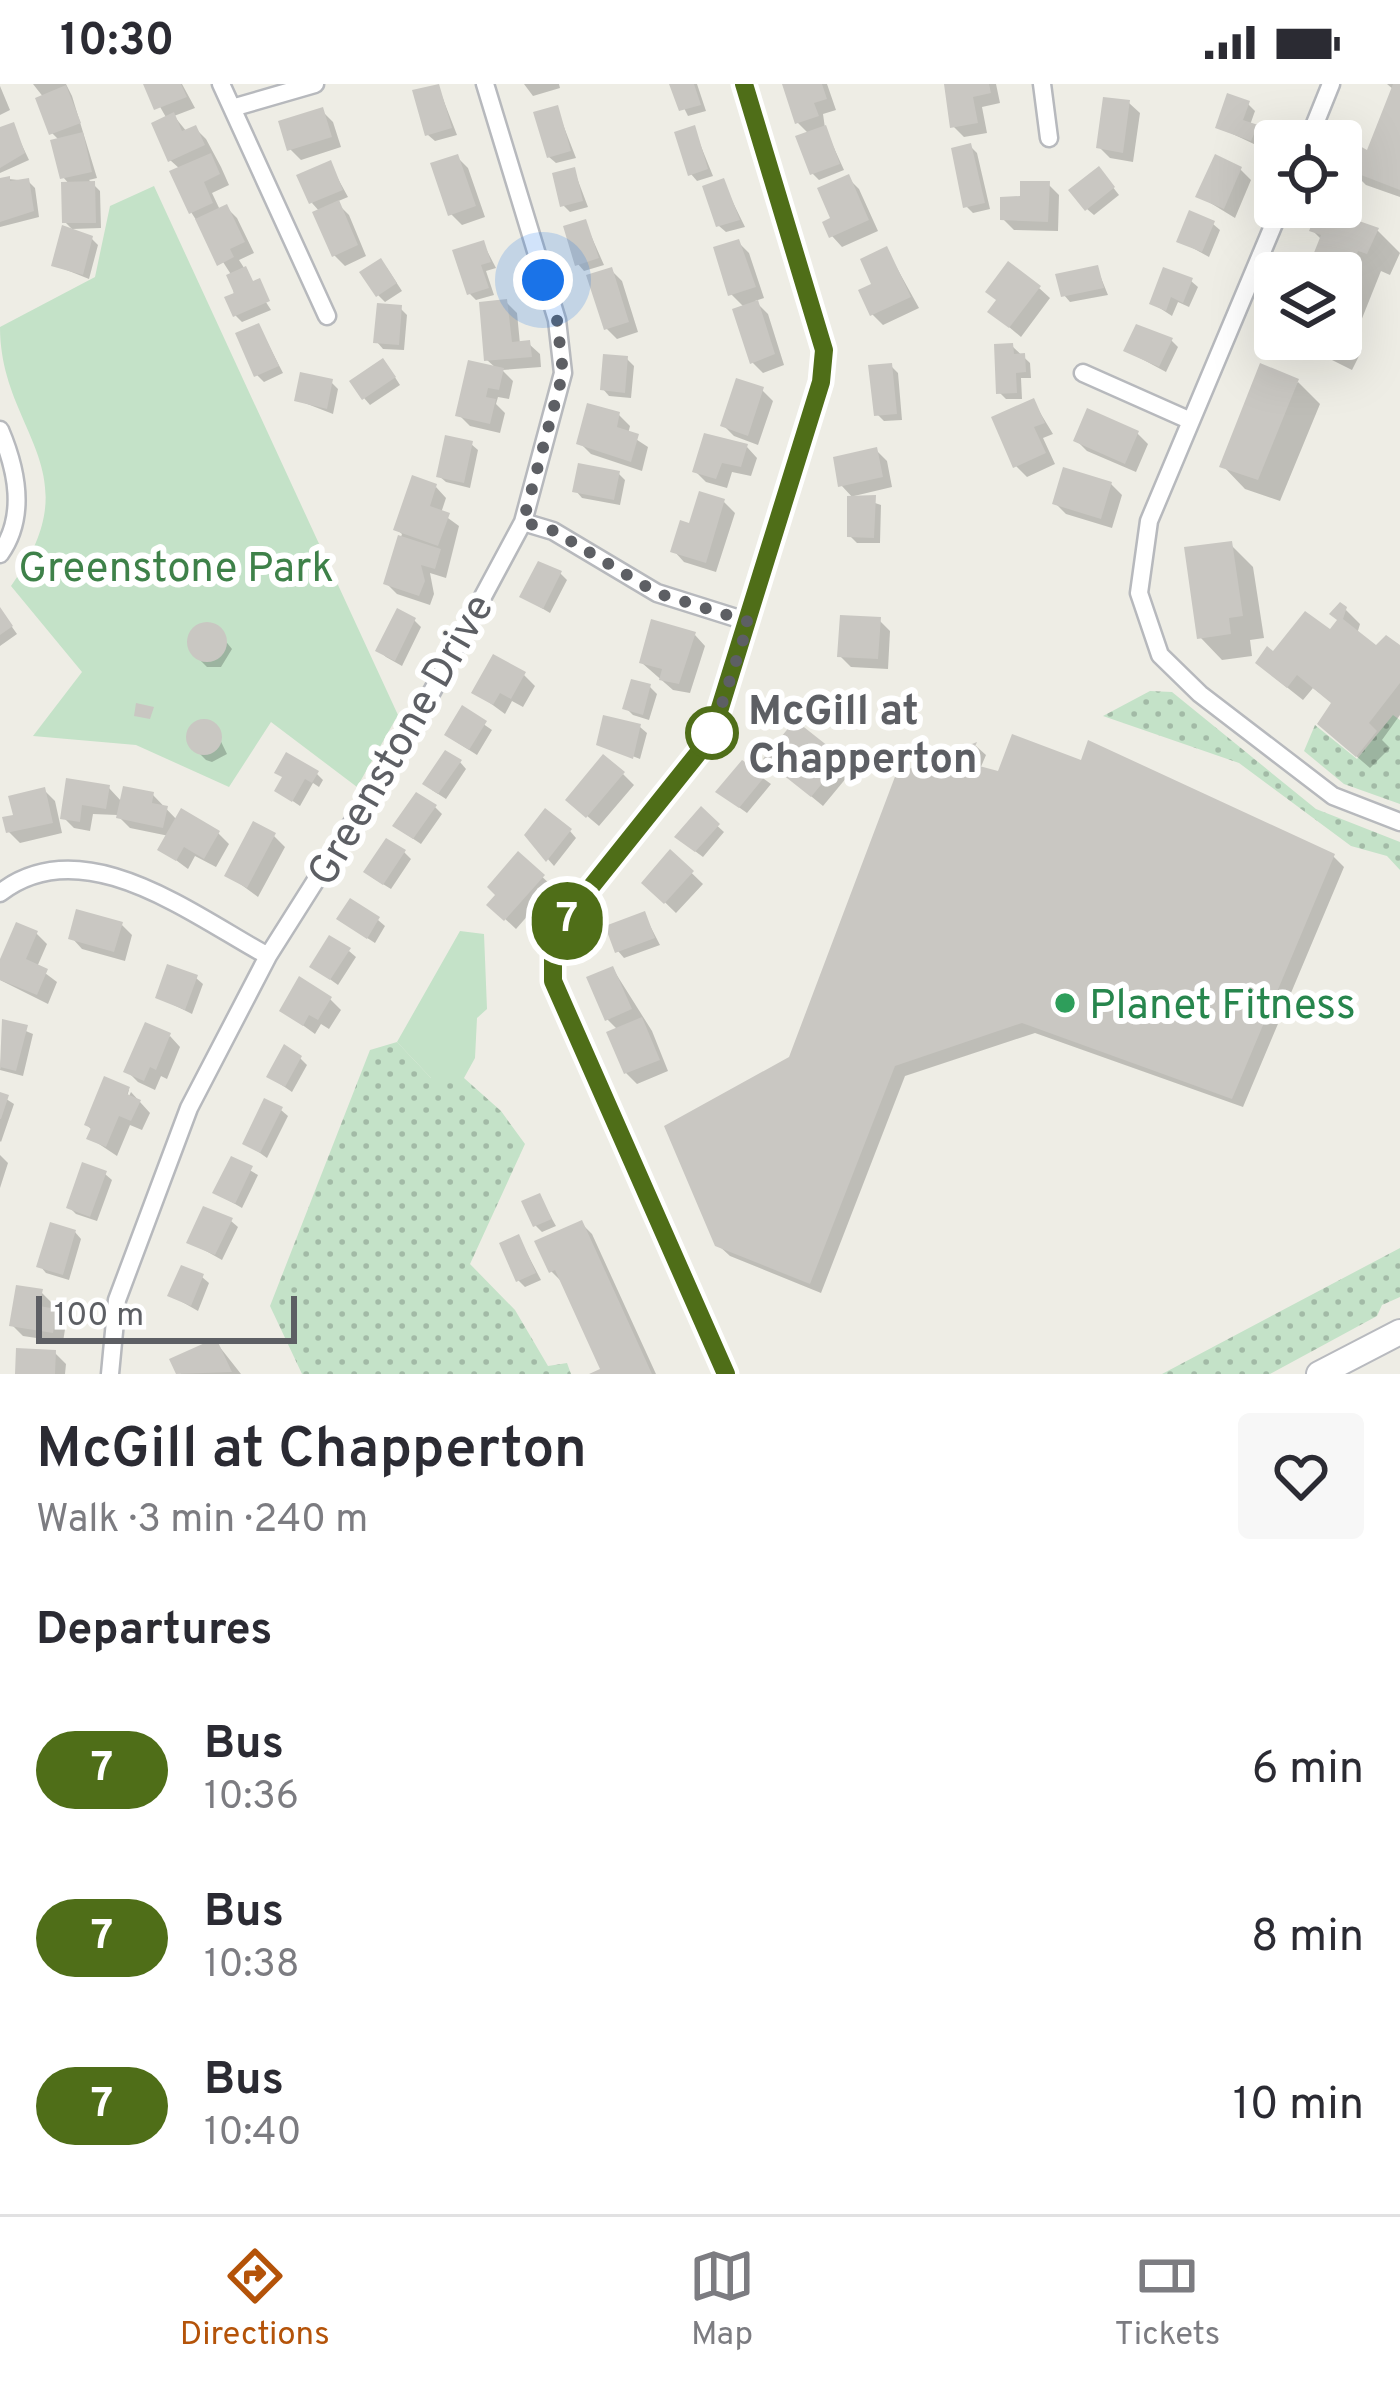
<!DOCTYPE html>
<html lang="en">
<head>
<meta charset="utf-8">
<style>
  body { margin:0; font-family:Overpass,sans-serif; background:#f7f7f7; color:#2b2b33; height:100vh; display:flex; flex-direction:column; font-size:45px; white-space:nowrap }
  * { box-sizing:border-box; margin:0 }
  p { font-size:39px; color:#7c7c81 }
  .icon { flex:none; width:66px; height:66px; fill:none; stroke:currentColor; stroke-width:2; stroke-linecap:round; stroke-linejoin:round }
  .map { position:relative; height:1290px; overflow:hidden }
  .details { display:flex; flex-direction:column; background:#fff; flex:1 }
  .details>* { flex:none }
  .badge { padding:0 24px; border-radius:39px; font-size:42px; line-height:78px }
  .fabs { position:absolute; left:1254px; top:36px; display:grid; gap:24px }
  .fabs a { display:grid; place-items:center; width:108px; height:108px; border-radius:12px; background:#fff; box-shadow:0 12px 48px #0002; font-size:60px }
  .scale { position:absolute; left:36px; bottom:30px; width:261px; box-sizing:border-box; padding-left:12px; border:6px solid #5d5f64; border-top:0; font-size:33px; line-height:42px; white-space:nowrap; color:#5d5f64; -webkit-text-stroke:9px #fff; paint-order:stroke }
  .you { position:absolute; width:60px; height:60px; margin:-30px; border:9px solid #fff; border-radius:50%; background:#1a73e8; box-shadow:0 0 0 18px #1a73e833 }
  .map>.badge { position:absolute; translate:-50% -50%; box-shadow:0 0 0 6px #fff }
  h2 { padding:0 36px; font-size:45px; line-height:108px }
  .round { display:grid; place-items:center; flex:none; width:126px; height:126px; border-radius:12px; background:#f7f7f7 }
  .head { display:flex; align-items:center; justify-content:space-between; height:204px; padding:0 36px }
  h1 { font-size:57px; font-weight:600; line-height:90px }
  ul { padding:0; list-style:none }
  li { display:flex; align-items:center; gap:36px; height:168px; padding:0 36px }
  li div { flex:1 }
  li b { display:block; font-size:45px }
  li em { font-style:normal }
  li .badge { min-width:132px; font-weight:700; text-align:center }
  .status { display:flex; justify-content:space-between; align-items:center; height:84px; padding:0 60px; background:#fff; direction:ltr }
  .status svg { height:33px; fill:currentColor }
  .tab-bar { display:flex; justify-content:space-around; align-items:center; height:168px; border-top:3px solid #e1e1e2; background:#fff; font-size:33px; color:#7c7c81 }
  .tab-bar a { display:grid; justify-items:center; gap:6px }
  .tab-bar .current { color:#b45309 }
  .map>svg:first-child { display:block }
</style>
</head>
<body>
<div class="status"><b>10:30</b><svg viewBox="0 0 49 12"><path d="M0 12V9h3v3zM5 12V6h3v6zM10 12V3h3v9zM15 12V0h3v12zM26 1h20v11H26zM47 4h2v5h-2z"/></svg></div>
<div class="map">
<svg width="1400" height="1290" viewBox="0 0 1400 1290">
  <defs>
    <pattern id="grass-dots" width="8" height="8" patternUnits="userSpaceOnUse" patternTransform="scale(3)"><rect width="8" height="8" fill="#c4e2c8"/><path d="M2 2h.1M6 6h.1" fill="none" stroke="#a2baa6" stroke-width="1.8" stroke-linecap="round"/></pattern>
  </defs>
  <rect width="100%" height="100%" fill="#eeede5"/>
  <path fill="url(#grass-dots)" d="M1150 607 1172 608 1316 725 1400 758V786L1387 772 1351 762 1239 679 1103 632Z
    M1393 631 1400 636V720L1344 700 1304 667 1315 641 1357 675Z
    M397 958 431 994H464L501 1027 525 1060 470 1180 515 1226 548 1282 567 1279 571 1290H302L270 1222 370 966Z
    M1400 1164V1213L1382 1221 1377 1232 1270 1290H1162Z"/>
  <path fill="#c4e2c8" d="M154 102 398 631 357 703 271 638 229 703 136 661 33 652 82 588 11 502C95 385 0 349 0 243L95 193 110 122Z
    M460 847 484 850 487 925 477 934 475 974 464 994H431L397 958Z"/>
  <path fill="#0003" d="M33 0H66L72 12 97 94 89 96 100 107 101 144 72 145 65 138 70 101 63 93 59 56 52 49 44 14Z
    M147 0H182L195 24 174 32 187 48 195 44 206 55 221 83 229 101 212 109 220 126 226 123 237 134 254 169 239 176 271 226 242 238 236 232 232 192 191 128 180 85 170 76 167 35Z
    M524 0H559L560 4 533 12Z
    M672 0H697L706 27 688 32Z
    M785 0H827L836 26 823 30 825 44 844 86 819 96 812 89 809 50 798 39Z
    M947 0H996L1000 19 982 23 987 49 964 53 953 42Z
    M1387 0H1400V113L1366 101 1351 86 1369 70 1394 6Z
    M0 2 10 26 0 31Z
    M438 2 457 51 435 57 428 51Z
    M1129 19 1140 29 1133 78 1110 74 1099 63Z
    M1248 20 1255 27 1250 41 1263 50 1258 62 1218 43Z
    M557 25 576 74 556 79 549 73Z
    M322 27 333 38 341 63 301 76 290 65Z
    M13 42 29 76 0 89V46Z
    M694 45 713 92 697 97 691 90Z
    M970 62 977 69 990 125 973 129 966 122Z
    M457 73 468 84 485 133 462 141 451 130Z
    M330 80 348 113 336 118 349 131 366 172 345 182 334 171 320 128 312 119Z
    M1240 85 1251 96 1235 134 1199 112Z
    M574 86 588 123 570 128 563 121Z
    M1105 93 1119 111 1094 131 1087 125Z
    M848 94 859 105 878 147 842 163 832 152Z
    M9 95 28 97 35 104 39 133 0 143V97Z
    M723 98 745 143 726 148 719 142Z
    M1048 100 1059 111 1058 147 1014 146 1003 135Z
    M585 138 604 181 584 187 578 180Z
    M1213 140 1220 146 1209 173 1180 157Z
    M1313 147H1378L1400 169 1390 191 1381 187 1353 257 1362 266 1352 286 1290 255H1341V189H1309L1322 156Z
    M92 155 98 161 89 195 54 181Z
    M738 158 749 169 764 214 755 217 768 230 784 281 763 289 752 278 745 224 731 210Z
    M483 159 496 184 486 187 494 211 476 216 470 210Z
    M887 166 919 224 883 241 872 230Z
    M387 184 402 207 385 218 378 211Z
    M1097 184 1108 211 1070 218 1064 211Z
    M611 186 622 197 638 248 617 255 606 244Z
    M1191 197 1198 203 1189 223 1178 218 1172 232 1152 219Z
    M1039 204 1050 214 1021 253 991 228Z
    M506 218 517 229 520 260H529L540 270 541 283 502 286 513 297 509 315 498 313 496 320 505 329 500 349 470 342 459 331 497 285 487 276Z
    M400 224 407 231 404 266 383 265 377 258Z
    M259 242 283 289 264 298 257 291Z
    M1171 256 1178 263 1166 288 1127 267Z
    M1012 262 1030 279 1031 294H1021L1022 315H1006L999 308Z
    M627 275 634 282 631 314 609 312 603 305Z
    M891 282 898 289 902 336 884 337 877 330Z
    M389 284 400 301 370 321 364 314Z
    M331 298 338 305 333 330 297 316Z
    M1298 298 1320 320 1280 417 1245 405 1223 382Z
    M762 306 773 317 758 361 734 352 724 342Z
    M1033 317 1053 350 1043 354 1055 380 1027 393 1016 382Z
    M619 331 630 342 628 350 648 363 642 387 591 370 580 359Z
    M1137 349 1148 360 1136 388 1087 367 1076 356Z
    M471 360 478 366 470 404 446 398 439 392Z
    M747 363 757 374 751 392 732 388 727 404 706 398 696 388Z
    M876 366 887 377 892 403 854 412 881 421 880 459H857L850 452 854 415 841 401Z
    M618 389 625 396 620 421 582 414 576 407Z
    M1111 400 1122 411 1112 444 1066 430 1055 419Z
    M436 403 446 414 441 429 459 442 446 494 430 489 434 510 430 521 397 510 386 499 402 450 396 445Z
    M724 418 735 429 716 488 684 478 674 467 691 443Z
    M1230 460 1253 483 1264 554 1250 556 1252 572 1222 576 1200 553Z
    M560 489 567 496 550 529 523 513Z
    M1345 525 1360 540 1357 550 1376 566H1400V631L1382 656 1390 664 1370 684 1334 653V620L1313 604 1303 616 1274 593V572L1330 549Z
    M0 526 17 550 0 562Z
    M414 536 421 543 402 582 386 573 379 567Z
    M879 536 890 547 888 585 851 583 840 572Z
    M195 544H215L232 565 221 583H207L200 576Z
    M695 551 705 562 690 609 673 606 642 579Z
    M524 591 535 602 523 623 512 617 505 630 475 608Z
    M650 603 657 610 649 636 633 631 626 624Z
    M463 626 492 646 477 671 455 657Z
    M195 638 212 639 227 670 212 678 206 676 198 668Z
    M640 643 647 649 640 675 602 660Z
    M976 662 986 671 980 685 1333 772 1344 783 1243 1023 1035 949 905 992 821 1209 730 1172 718 1161 898 692Z
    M841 676 852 687 823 722 778 685Z
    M460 678 466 685 446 715 432 706Z
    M743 680 771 700 747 729 726 714Z
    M317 690 323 696 319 703 313 699 300 722 278 707 284 695Z
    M623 690 634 701 599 742 580 726Z
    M69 697 109 704 122 718 153 711 178 737 218 749 229 760 216 783 195 772 188 785 161 765 169 752 130 744 117 731 93 730 90 747 74 744 63 733Z
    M44 706 55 717 62 749 20 759 9 748Z
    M435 723 442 730 421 760 403 748Z
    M701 727 724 748 703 773 684 759Z
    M570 747 576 754 554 782 527 751Z
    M274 752 285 763 258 813 228 791Z
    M404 768 411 775 391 805 373 794Z
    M671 769 703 800 676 829 645 799Z
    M519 771 553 803 516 845 490 821Z
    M644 830 660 861 624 874 618 867Z
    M378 836 385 842 375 859 347 841Z
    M121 840 132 851 125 877 82 865 72 854Z
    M36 849 47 860 37 883 57 898 48 920 0 896V883Z
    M349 867 356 873 338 901 313 883Z
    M613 885 652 947 668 987 637 1000 626 989 618 946 607 935Z
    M196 894 203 900 192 930 158 913Z
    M330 915 341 926 329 945 321 940 315 950 283 927Z
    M4 938 33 950 23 992 0 986Z
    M170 952 180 963 167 995 161 992 155 1006 138 998 127 987Z
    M300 974 307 981 292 1008 270 993Z
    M106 996 129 1006 123 1025 131 1008 150 1029 142 1046 130 1041 117 1072 90 1054 93 1047 87 1041Z
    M0 1011 14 1020 1 1058 0 1057Z
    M281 1026 288 1032 267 1074 246 1059Z
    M0 1071 8 1079 0 1104Z
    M232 1076 258 1091 242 1124 216 1109Z
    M105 1090 112 1096 97 1137 76 1130 69 1123Z
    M539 1112 556 1142 542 1148 536 1142Z
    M231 1137 238 1143 222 1176 190 1158Z
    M581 1139 592 1150 656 1290H596L604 1287 562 1198 551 1187Z
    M75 1148 81 1155 69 1196 46 1189 40 1182Z
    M519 1154 541 1196 525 1203 518 1196Z
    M202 1193 209 1199 198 1227 170 1211Z
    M41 1208 52 1219 50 1227 66 1239 63 1258 23 1252 12 1241Z
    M215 1257 241 1290H181L173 1276Z
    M55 1269 66 1280 65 1290H18Z"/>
  <path fill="#c9c7c2" d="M143 0H181L187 13 154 26Z
    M439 0 452 44 425 52 412 6Z
    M669 0H694L701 21 679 27Z
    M782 0H822L827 15 814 19 819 32 795 40Z
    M944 0H989L991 9 973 13 978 39 950 44Z
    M1393 0H1400V106L1348 86 1358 61 1367 66Z
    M66 1 81 39 49 51 35 14Z
    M1227 9 1250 17 1243 36 1258 41 1251 57 1215 44Z
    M1103 13 1130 16 1123 69 1096 64Z
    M558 21 571 67 547 74 533 28Z
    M323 23 332 53 287 67 278 37Z
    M174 28 182 47 196 41 205 61 168 78 151 39Z
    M14 38 25 69 0 84V43Z
    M695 41 708 85 688 92 674 48Z
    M826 41 840 80 810 91 795 52Z
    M83 48 92 88 60 95 50 56Z
    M971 59 985 119 963 124 951 64Z
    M211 69 220 90 204 98 213 119 189 130 169 87Z
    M458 70 476 122 448 132 430 79Z
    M1215 70 1242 83 1224 125 1195 113Z
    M331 76 343 106 309 120 296 91Z
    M1099 82 1115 103 1085 127 1068 106Z
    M575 83 583 117 560 123 552 89Z
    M849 90 869 136 829 154 822 138 830 134 817 104Z
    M10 92V97L29 94 34 127 0 138V94Z
    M724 94 740 136 716 143 702 102Z
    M95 97 96 139H62L61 98Z
    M1020 97H1050L1048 138 1000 136V113L1020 112Z
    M339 116 358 161 332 173 312 128Z
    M227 120 245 158 230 165 234 173 217 182 195 135Z
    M1319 123 1379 144 1367 170 1358 167 1341 210V189H1306L1321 151 1309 147Z
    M1189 126 1215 137 1202 168 1176 158Z
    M586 135 599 174 575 182 563 142Z
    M62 141 93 152 83 191 51 182Z
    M739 155 756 203 728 212 713 163Z
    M484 156 491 178 481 181 489 204 467 211 452 166Z
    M887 162 911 213 870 232 858 206 871 200 860 175Z
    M381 174 397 199 376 213 359 188Z
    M1008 177 1041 202 1009 244 987 228 996 216 985 208Z
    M1098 181 1104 204 1061 213 1055 190Z
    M246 182 253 197 260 194 270 217 233 233 224 213 234 209 226 191Z
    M612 183 629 238 604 246 586 191Z
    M1163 183 1193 194 1183 219 1171 213 1166 227 1149 220Z
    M507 215 512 258 530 256 532 273 484 277 479 218Z
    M758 216 775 270 750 280 732 225Z
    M377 219 402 221 399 261 373 259Z
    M259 239 279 282 254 293 235 249Z
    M1136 240 1173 254 1159 283 1123 267Z
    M1305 255H1334L1329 265Z
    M1013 259 1014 270 1025 269 1026 288 1016 289 1017 309 996 310 994 260Z
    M603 270 628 272 625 309 600 306Z
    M383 274 396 293 362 316 349 297Z
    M468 276 504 284 499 306 488 304 486 313 496 315 490 340 455 332Z
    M892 279 897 330 874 332 868 281Z
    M1260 279 1299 295 1258 396 1219 383Z
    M300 288 333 295 327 325 294 317Z
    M736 294 764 303 748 352 720 342Z
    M1034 314 1045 339 1034 343 1046 369 1013 384 991 333Z
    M587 319 620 328 617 343 639 350 631 378 576 360Z
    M1087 324 1139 347 1125 380 1073 357Z
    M704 349 748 360 741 383 722 379 716 395 692 388Z
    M445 351 473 357 464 399 436 393Z
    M877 363 883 393 838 403 833 373Z
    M578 379 620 387 614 416 572 408Z
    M1063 383 1112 398 1101 435 1052 420Z
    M412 391 437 400 430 422 450 429 438 462 393 446Z
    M699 407 725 415 706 479 670 468 680 436 689 439Z
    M876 411 874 454 847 453V412Z
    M398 451 441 465 435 485 421 481 425 497 419 512 383 500Z
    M1232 457 1243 532 1229 534 1231 550 1197 555 1184 463Z
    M538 477 562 487 543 525 519 513Z
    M1340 518 1347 523 1343 535 1376 561 1386 551 1400 561V599L1369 639 1377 647 1356 673 1317 640 1331 619 1297 591 1287 604 1255 579 1267 562 1273 567 1305 527 1330 545 1337 536 1329 530Z
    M0 523 13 542 0 551Z
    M397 524 416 534 395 577 375 567Z
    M840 531 881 533 878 575 837 573Z
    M651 535 696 548 679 600 659 596 662 585 639 579Z
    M187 558a20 20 0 1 1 40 0a20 20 0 1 1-40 0Z
    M493 570 526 588 511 615 500 609 493 621 471 609Z
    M631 595 651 600 643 631 622 625Z
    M136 619 154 623 150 635 134 632Z
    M462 621 487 637 469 666 444 651Z
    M603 631 641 640 633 675 596 661Z
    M186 653a18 18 0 1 1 36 0a18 18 0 1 1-36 0Z
    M795 636 843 674 811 713 763 675Z
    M1012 650 1081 676 1088 656 1335 770 1232 1015 1022 939 895 982 810 1200 715 1162 664 1042 789 973 896 690 977 658 968 679 998 687Z
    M445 666 462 676 438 710 422 700Z
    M286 668 319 687 312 699 305 695 292 718 274 707 282 693 274 689Z
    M603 670 625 688 586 734 565 716Z
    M742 676 766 691 739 724 715 708Z
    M66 694 110 701 106 725 82 721 80 738 60 735Z
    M123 702 154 708 152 719 168 722 163 744 116 734Z
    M45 703 53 739 6 749 2 733 13 731 8 712Z
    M416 708 437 721 413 755 392 742Z
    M701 722 720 740 695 768 674 753Z
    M181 724 220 747 204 775 184 763 176 777 157 766Z
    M545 724 572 745 546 778 524 751Z
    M253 737 276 749 247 804 224 792Z
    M386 754 406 766 383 801 363 788Z
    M670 765 694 787 664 820 641 799Z
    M518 767 545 791 504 837 486 821 495 811 487 803Z
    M350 814 380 833 367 855 336 835Z
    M76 825 123 838 114 868 68 855Z
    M645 827 655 854 615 869 605 842Z
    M16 838 38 847 26 875 48 885 37 911 0 896V875Z
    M329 851 351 864 330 896 309 883Z
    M167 880 198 891 185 926 155 914Z
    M613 882 632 925 605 937 586 893Z
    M299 892 332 913 318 936 309 931 303 942 279 927Z
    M642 933 660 976 624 990 606 948Z
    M2 935 28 941 16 987 0 983Z
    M145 938 171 949 156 986 150 983 144 997 123 988Z
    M284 960 302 972 285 1003 266 993Z
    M104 992 130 1003 127 1010 141 1016 131 1037 119 1032 106 1063 86 1055 91 1044 84 1041Z
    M0 1008 9 1011 1 1035H0Z
    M264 1014 283 1023 260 1069 242 1060Z
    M231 1072 253 1082 235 1120 212 1109Z
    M82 1078 107 1087 90 1133 66 1124Z
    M540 1109 552 1135 533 1143 521 1117Z
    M203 1122 233 1134 215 1171 186 1159Z
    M582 1136 652 1290H589L600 1285 555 1186 549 1189 534 1157Z
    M50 1138 76 1146 63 1191 36 1183Z
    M519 1150 536 1189 516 1198 499 1159Z
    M181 1181 204 1190 191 1222 167 1212Z
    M16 1201 43 1205 39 1222 57 1225 53 1249 9 1242Z
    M216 1254 232 1288 176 1290 169 1275Z
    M16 1264 56 1266 55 1290H15Z"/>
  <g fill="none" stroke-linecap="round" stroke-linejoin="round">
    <defs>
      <path id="street" d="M221 0 232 24 315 0
        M1042 0 1049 54
        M232 24 327 232
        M1308 57 1331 0
        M1281 123 1149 437 1139 509 1160 571 1200 610 1333 712 1400 738
        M1083 289 1191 337
        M0 346C17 386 27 432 0 470
        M523 438 553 447 657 509 749 538
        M0 809C83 744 194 832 268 872
        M110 1290 117 1216 189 1024 268 872 414 641 523 438 563 289 557 236 485 0
        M726 1290 553 897V866L571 828 711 653 821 298 824 266 744 0"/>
      <path id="secondary" d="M1319 1290 1400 1248"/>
    </defs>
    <use href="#street" stroke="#b7b9bd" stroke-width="21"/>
    <use href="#secondary" stroke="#b8babf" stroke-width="28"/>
    <use href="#street" stroke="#fff" stroke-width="16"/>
    <use href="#secondary" stroke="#fff" stroke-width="24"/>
  </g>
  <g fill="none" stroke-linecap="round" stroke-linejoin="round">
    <defs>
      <path id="line" d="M726 1290 553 897V866L571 828 711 653 821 298 824 266 744 0"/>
    </defs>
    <use href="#line" stroke="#fff" stroke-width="27"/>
    <use href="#line" stroke="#4f6e18" stroke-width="18"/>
    <path stroke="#5d5f64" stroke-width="12" stroke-dasharray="0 21.6" d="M543 196 557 236 563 289 523 438 554 447 657 509 749 538 711 653 712 649"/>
  </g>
  <circle fill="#fff" stroke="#4f6e18" stroke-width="6" cx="712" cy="649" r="24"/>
  <circle fill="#2e9e5b" stroke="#fff" stroke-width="4.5" cx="1065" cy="919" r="12"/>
  <g text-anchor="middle" stroke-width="12" stroke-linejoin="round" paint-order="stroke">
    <g font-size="42" fill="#3e8149" stroke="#fff">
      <text x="176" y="497">Greenstone Park</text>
    </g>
    <g font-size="42" font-weight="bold" fill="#5d5f64" stroke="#fff" text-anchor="start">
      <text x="748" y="640">McGill at<tspan x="748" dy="48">Chapperton</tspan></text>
    </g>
    <g font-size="42" fill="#5d5f64" stroke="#fff">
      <text transform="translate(399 655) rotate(-60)" y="15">Greenstone Drive</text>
    </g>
    <g font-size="42" fill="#27864d" stroke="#fff" text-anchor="start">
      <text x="1089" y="934">Planet Fitness</text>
    </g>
  </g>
</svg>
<div class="fabs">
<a><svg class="icon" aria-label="locate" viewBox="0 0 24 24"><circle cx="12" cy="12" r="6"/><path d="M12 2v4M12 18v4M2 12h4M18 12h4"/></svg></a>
<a><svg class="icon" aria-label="layers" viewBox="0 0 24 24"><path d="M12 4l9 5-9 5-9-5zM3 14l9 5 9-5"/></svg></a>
</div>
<div class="scale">100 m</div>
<div class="you" style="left:543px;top:196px"></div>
<b class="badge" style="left:567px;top:837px;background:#4f6e18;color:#fff">7</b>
</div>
<section class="details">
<div class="head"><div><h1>McGill at Chapperton</h1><p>Walk · 3 min · 240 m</p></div><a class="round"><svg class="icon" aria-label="heart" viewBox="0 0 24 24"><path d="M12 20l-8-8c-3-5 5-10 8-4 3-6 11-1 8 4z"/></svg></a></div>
<h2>Departures</h2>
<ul>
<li><span class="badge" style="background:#4f6e18;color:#fff">7</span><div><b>Bus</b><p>10:36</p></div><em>6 min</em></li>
<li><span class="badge" style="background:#4f6e18;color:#fff">7</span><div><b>Bus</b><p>10:38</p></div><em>8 min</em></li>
<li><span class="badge" style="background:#4f6e18;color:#fff">7</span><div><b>Bus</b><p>10:40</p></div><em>10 min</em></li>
</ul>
</section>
<nav class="tab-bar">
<a class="current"><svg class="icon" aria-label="directions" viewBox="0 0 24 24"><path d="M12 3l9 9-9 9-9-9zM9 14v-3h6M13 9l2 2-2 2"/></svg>Directions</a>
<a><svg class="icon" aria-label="map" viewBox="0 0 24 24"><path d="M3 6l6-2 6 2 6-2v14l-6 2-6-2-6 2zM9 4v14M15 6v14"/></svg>Map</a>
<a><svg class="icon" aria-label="tickets" viewBox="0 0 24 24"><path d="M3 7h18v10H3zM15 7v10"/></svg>Tickets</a>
</nav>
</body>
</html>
